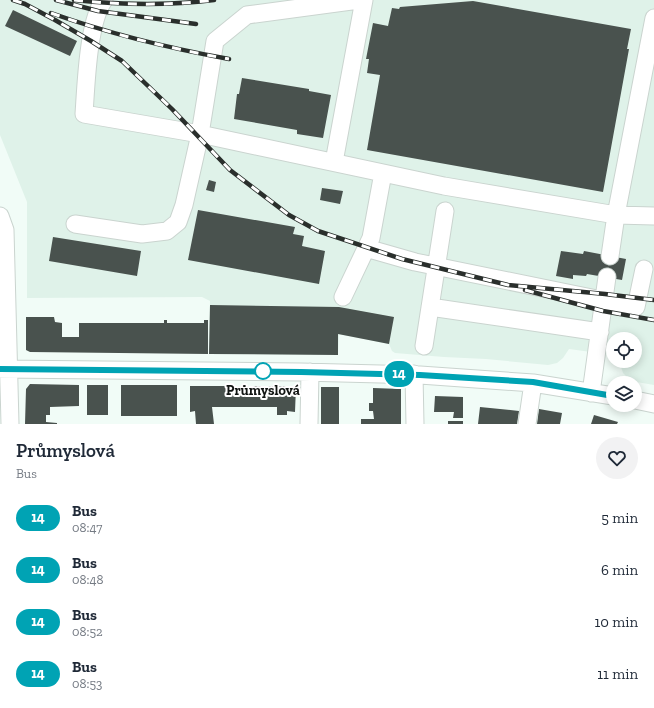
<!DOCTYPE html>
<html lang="en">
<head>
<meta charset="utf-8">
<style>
  body { margin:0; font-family:"Zilla Slab",serif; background:#f2f2f3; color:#1f2937; height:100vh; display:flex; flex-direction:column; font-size:15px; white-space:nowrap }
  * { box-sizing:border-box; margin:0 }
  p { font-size:13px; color:#747a83 }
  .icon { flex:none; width:22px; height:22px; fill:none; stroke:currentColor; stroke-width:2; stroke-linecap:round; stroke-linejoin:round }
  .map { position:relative; height:424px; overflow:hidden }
  .details { display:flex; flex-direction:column; background:#fff; flex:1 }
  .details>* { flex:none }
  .badge { padding:0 8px; border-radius:13px; font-size:14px; line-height:26px }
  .tools { position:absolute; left:606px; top:332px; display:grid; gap:8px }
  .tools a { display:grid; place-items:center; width:36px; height:36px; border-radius:50%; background:#fff; box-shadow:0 2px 10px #0003; font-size:20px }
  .map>.badge { position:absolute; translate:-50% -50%; box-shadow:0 0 0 2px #fff }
  .round { display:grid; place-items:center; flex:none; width:42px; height:42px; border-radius:21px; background:#f2f2f3 }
  .headline { display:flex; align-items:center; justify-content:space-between; height:68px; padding:0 16px }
  h1 { font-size:19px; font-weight:600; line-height:30px }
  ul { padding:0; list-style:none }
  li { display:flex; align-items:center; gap:12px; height:52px; padding:0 16px }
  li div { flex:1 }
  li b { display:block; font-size:15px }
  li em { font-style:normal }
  li .badge { min-width:44px; font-weight:700; text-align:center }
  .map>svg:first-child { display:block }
</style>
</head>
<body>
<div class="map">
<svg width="654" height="424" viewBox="0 0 654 424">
  <rect width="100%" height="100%" fill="#f1fcf7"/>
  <path fill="#dff2e9" d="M0 0H654V385L631 381 623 373 619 361H635V339H613V355L569 349 563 358 557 363 548 365 486 359 444 357 395 353 392 351 389 344 339 334 338 355 209 354 210 301 202 297 27 298V202L0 135Z"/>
  <path fill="#49524e" d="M473 1 631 29 627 49H629L603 192 367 150 380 75 367 73 369 59H366L373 23 388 26 392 8 399 9 400 7Z
    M13 10 77 41 70 56 5 26Z
    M242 78 309 89V91L331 95 323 138 297 134V130L234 119 237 94H239Z
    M209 180 216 182 214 192 206 190Z
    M322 188 343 191 340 204 320 200Z
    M198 210 295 227 293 234 304 236 302 246 325 251 319 284 188 260Z
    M53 237 141 251 137 276 49 261Z
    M561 251 583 254 584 251 626 259 622 280 587 274 586 276 573 275V279L556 276Z
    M210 305 339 307 394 317 389 344 338 334V355L209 354Z
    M26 317H54L55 322 62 323V337H79V323H164V320H167V323H204V320H208V354L30 352 26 350Z
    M30 384 79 385V406L50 407V415H46V422L57 423V424H25L26 389Z
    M87 385H108V415H87Z
    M121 385H177V416H121Z
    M190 386H296L295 412 287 411V415H277V407H212L214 424H196L195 411 190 412Z
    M321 387H339V424H321Z
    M373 388 401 389V424H361V419H374L373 411H369V403H373Z
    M435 396 463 397V418H453L454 412H434Z
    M480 407 519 411 517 424H478Z
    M539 409 562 413 560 424H537Z
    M594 415 618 422 617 424H591Z
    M448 421H463V424H448Z"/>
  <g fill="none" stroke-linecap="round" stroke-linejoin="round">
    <defs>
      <path id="minor" d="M104 0C88 21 86 86 84 114L200 134 444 186 616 215 654 216
        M334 162 364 0
        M0 216 5 230 10 424
        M75 224 142 234 167 231 178 222 184 205 200 134 215 41 247 15 359 0
        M366 248 415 262 636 307 644 269
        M610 256 616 215 654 18
        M343 297 371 238 383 173
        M430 307 600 332
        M424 346 445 211
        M0 369 301 372 420 375 533 383 613 396
        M414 374 415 424
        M591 393 607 277
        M635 400 654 404
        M309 424 310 372
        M527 424 533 383"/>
    </defs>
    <use href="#minor" stroke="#cad4cf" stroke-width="19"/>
    <use href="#minor" stroke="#fff" stroke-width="17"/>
    <defs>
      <path id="rail" d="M13 0 25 4 55 20 91 41 122 61 172 109 230 170 289 215 318 231 402 259 508 285 605 294 654 300
        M56 0 98 11 196 24
        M74 0C121 5 167 6 214 0
        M51 13C110 34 168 48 229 59
        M525 290 603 311 654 320"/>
    </defs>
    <use href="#rail" stroke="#2a2f2c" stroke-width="4.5"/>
    <use href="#rail" stroke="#fff" stroke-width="3" stroke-dasharray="9" stroke-linecap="butt"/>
  </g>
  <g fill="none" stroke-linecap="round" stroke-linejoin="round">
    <defs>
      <path id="line" d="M0 369 301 372 420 375 533 382 613 396"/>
    </defs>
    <use href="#line" stroke="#fff" stroke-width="9"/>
    <use href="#line" stroke="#00a3b4" stroke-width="6"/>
  </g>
  <circle fill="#fff" stroke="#00a3b4" stroke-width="2" cx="263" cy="371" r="8"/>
  <g text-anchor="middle" stroke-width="4" stroke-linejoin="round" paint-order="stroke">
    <g font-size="14" font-weight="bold" fill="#101412" stroke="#fff">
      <text x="263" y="395">Průmyslová</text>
    </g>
  </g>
</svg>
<div class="tools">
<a><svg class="icon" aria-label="locate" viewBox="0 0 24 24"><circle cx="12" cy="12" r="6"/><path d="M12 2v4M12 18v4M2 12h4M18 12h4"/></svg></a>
<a><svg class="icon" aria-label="layers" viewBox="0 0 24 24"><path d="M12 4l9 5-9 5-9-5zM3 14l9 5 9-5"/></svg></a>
</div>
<b class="badge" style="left:399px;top:374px;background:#00a3b4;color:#fff">14</b>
</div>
<section class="details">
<div class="headline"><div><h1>Průmyslová</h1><p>Bus</p></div><a class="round"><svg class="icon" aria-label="heart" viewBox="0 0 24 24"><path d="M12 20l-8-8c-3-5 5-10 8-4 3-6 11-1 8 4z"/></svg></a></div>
<ul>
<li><span class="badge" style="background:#00a3b4;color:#fff">14</span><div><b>Bus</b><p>08:47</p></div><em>5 min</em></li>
<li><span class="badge" style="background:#00a3b4;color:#fff">14</span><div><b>Bus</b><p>08:48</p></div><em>6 min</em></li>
<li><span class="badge" style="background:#00a3b4;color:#fff">14</span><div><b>Bus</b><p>08:52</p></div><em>10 min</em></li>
<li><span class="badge" style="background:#00a3b4;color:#fff">14</span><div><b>Bus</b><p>08:53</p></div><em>11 min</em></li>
</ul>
</section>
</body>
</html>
